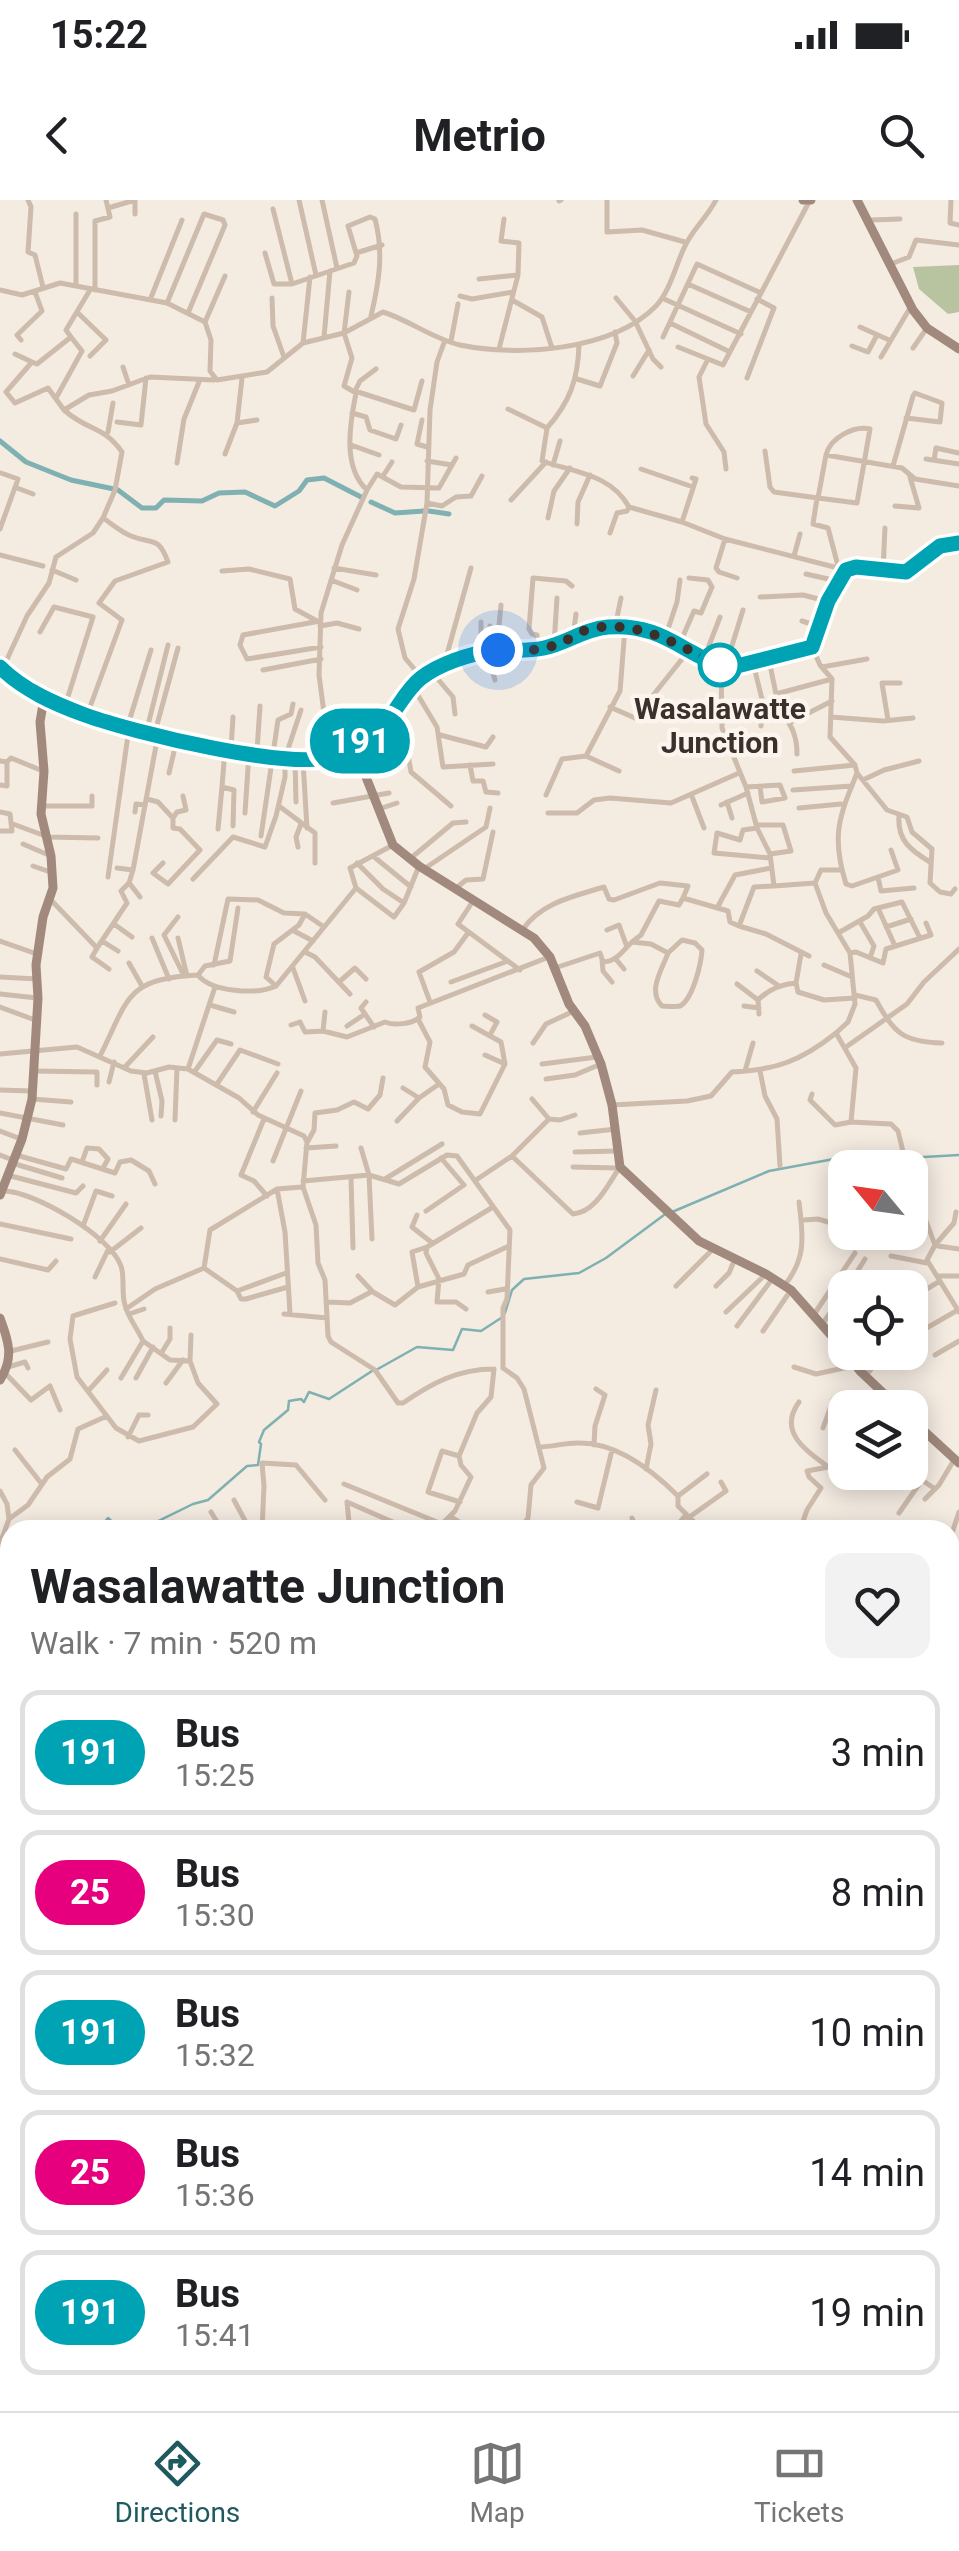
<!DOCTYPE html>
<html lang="en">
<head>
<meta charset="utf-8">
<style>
  body { margin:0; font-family:Roboto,sans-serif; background:#f2f2f2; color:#202124; height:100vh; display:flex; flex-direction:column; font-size:38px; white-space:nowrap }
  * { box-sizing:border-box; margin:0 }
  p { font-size:32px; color:#757577 }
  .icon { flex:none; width:55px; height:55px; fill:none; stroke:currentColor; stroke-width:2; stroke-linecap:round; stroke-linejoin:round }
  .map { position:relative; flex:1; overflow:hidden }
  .drawer { position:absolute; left:0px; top:1320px; width:960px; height:892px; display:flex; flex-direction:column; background:#fff; border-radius:30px 30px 0 0; box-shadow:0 5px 25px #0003 }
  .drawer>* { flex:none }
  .badge { padding:0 20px; border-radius:32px; font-size:35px; line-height:65px }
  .needle { width:65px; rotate:299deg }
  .buttons { position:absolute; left:828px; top:950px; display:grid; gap:20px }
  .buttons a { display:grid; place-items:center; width:100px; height:100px; border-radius:20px; background:#fff; box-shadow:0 5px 25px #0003; font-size:50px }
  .you { position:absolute; width:50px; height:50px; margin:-25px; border:8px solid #fff; border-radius:50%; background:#1a73e8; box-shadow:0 0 0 15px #1a73e833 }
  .map>.badge { position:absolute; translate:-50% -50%; box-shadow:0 0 0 5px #fff }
  .round { display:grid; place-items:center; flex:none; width:105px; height:105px; border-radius:20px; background:#f2f2f2 }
  .overview { display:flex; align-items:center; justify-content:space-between; height:170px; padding:0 30px }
  h1 { font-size:48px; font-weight:700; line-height:75px }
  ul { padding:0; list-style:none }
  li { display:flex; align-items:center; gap:30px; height:125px; margin:0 20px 15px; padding:0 10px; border:5px solid #e0e0e0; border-radius:20px }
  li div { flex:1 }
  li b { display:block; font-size:38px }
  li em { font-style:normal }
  li .badge { min-width:110px; font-weight:700; text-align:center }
  .status { display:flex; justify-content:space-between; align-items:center; height:70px; padding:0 50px; background:#fff; direction:ltr }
  .status svg { height:28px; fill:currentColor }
  header { display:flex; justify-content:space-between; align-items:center; height:130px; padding:0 30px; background:#fff; font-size:45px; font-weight:700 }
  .menu { display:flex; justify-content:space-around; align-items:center; height:140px; border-top:2px solid #e0e0e0; background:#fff; font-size:28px; color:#757577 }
  .menu a { display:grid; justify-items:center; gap:5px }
  .menu .on { color:#1f5a5e }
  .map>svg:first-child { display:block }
</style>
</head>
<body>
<div class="status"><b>15:22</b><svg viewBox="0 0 49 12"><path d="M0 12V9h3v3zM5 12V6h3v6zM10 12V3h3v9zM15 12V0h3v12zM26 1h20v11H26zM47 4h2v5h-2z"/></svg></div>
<header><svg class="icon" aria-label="back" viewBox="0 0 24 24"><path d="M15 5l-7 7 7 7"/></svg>Metrio<svg class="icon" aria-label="search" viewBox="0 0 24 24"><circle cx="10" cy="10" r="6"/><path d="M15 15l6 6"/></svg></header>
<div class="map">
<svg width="959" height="2211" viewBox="0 0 959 2211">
  <rect width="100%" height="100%" fill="#f4ebe1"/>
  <path fill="#b8c4a0" d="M959 65V112L948 114 919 89 913 67Z"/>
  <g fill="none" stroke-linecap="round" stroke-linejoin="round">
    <path stroke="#7fb0b2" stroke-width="2.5" d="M906 958 959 955
      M672 1012 769 971 834 959 854 965 871 966 901 959
      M505 1113 512 1090 524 1079 579 1073 606 1058 664 1015
      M376 1170 417 1147 453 1150 462 1129 481 1131 501 1118
      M98 1330 108 1318 121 1330
      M140 1330 193 1304 208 1300 247 1266 258 1265 261 1244 259 1242 264 1230 288 1210 289 1201 301 1199 304 1202 309 1192 329 1199 372 1171
      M0 1439 5 1437 10 1425
      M0 1510 6 1521 0 1516
      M0 1524 10 1521"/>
    <path stroke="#7fb0b2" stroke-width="5" d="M0 241 26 262 71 280 114 289
      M118 290 142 308H156L164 300 202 301 219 293 245 292 275 306 299 291 307 280 324 278 363 298
      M371 302 395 313 424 311
      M429 311 449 314
      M0 1841 10 1842"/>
    <path stroke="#cdbbac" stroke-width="5" d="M28 0 31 7 28 52 35 55 43 87
      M299 0 316 75
      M322 0 337 68
      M607 0V32L642 30 685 42
      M951 0 950 23 959 25
      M559 1 561 0
      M108 8 135 0V14
      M273 9 292 84 354 63 357 56 348 26 370 17 375 19C384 53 379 82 371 116
      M76 14V86
      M870 20 900 19
      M265 53 274 84H292
      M356 53 382 45
      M891 64 909 57 916 40 959 45
      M479 79 518 75
      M688 84 751 112
      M0 90 22 95 60 83 167 103 205 122 211 140 210 171 217 180 267 172 303 143 344 133 349 92
      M90 90 66 130 71 137 37 164 32 162 6 192 15 203 48 188 64 210 89 195 112 191 150 177 214 180
      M95 90V21L110 17 106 0
      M460 96 472 99 513 92
      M272 98 273 126 284 157
      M616 98 635 121 653 159 661 167
      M662 98 741 134
      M150 100 182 20
      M512 100 542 117 552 148
      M167 103 204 14 223 20 225 25 188 113
      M78 113 106 140 90 156
      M205 122 225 76
      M670 123 730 152
      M860 127 889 140
      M324 137 330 71
      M663 137 697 64 761 93
      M21 140 17 135 42 111 35 92
      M451 141 458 104
      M303 143 310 77
      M852 146 868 152 877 135
      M678 147 723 165 809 2
      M913 148 927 128
      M499 149 518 75 519 43 501 41 504 19
      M15 154 32 162
      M881 157 910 108
      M707 161 699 177 706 224 724 252 726 269
      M123 167 129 185
      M376 169 360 181 355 191 414 210 422 181
      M633 176 649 150
      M747 178 774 108 757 99
      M577 179 600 186 617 143 615 132
      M56 198 82 151 71 137
      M508 209 547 228 542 261C573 272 611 274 629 307L627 311 617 313 610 333
      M64 210C89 232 103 225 122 252L115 290 103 318C112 324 121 332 131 336 153 345 158 335 168 362L115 381 99 403 122 420 87 515
      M352 213 366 217 370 230 396 239 401 225
      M422 220 417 244 427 247
      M117 222 141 225 146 178
      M237 223 257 220
      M547 228C570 202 578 179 579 145
      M108 232 113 203
      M351 245 379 255
      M765 251 770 287 774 292 818 298 826 255 902 268 915 279 959 286
      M225 254 237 223 242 178
      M926 259 959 264
      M934 260 936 248 959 253
      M427 261 452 265
      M177 263 184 219 199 182
      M553 265 560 241
      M893 266 913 196 915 193 942 203 940 222 906 218
      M641 269 693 287
      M383 276 392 262
      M17 288 33 294
      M367 290 377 274 401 287 439 288 456 258
      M817 298 813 324 828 328 838 366
      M818 298 857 303 870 229C854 225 830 238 826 255
      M511 300 546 262
      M427 303 442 306 456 297 471 296 482 276
      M895 306 919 308 910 277
      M629 307 682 322 725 339 846 370
      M548 318 554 291 570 268
      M682 322 696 279 692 278
      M577 324 578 302 590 275
      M0 329 18 279 1 273
      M725 339 716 368 719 372 737 378
      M0 355 43 366
      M794 356 800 334
      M334 368 376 375
      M52 370 76 380
      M883 370 885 328
      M222 371 249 369 290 379 295 409 317 421
      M806 374 837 381
      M331 380 357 390
      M760 397 803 395 826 401
      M320 421 243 435 240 445 247 459 321 447
      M802 421 818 426
      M481 422V453
      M320 426 337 423 359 429
      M490 426V451
      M615 427 621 398
      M40 432 54 407 93 417 65 506
      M666 435 677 402 680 380
      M573 436 576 414
      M680 443 694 411 701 413 712 387 708 380 689 378
      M554 445 557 398
      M538 449 537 435 532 434 529 429 533 378 566 381 572 386
      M813 449 820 465 832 479 830 537 855 565 857 573C839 617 831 636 846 684L852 686 898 670 891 650
      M487 451 495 480
      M705 456 720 417
      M769 460 776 494
      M753 463 762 499 761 526
      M444 465 471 368
      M500 465 496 456 501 405
      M726 465 743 410
      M721 466 722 528 746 587 757 628 770 654 774 686 815 683 826 713 850 753 855 804 848 822 836 833 856 868 851 922 891 924 898 931 907 968
      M822 467 867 459
      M3 468 27 416 49 383 56 357 93 333 103 318
      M263 470 321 459
      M431 471 453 497 455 514
      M422 478 405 458 398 429 414 379 427 303 430 210 437 162 445 140
      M413 487 437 527 443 567 493 564
      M610 507 635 518 690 449
      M390 517 403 526 411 572 451 606
      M831 517 883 521 913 518
      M888 520 882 483H900
      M791 522 832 501
      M127 528 151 450
      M155 532 178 448
      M146 533 168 445
      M440 535 486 547 493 537
      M225 549 222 587 234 590 233 626
      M231 549 233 517
      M257 551 260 506
      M797 554C797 520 778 518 776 494L832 479
      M321 556 324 513 319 475 321 413 342 345 367 290C342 267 350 223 356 193L344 186 352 158 344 133 383 112C409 120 433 139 460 145 518 157 612 151 656 106 671 90 676 63 686 44 694 28 708 16 716 0
      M586 556 620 491 625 428
      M295 560 296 602
      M0 561 7 562 11 558 43 571
      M303 561 307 628
      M470 565 473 581H483L486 592 498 593
      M794 571 855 565
      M169 573 177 539
      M857 573 887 610 907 617 912 632 932 649 930 683 940 692 951 694 955 689
      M863 580 884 570 919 561
      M0 585 7 586V562
      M746 587 780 585 785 598 762 602 760 586
      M793 590 852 586
      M691 594 704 628
      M546 595 562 559 586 556 619 571
      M147 599 158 602 173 618V628L180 629 200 650 168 684 153 673 163 663
      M727 602 732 618
      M333 603 389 593
      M721 605 748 593
      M41 606H92V596
      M279 606 315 633V663
      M799 608 841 604
      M379 609 397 603
      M0 612 10 614 12 631H0
      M135 612 136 604 145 605
      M245 613 249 553
      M548 613H577L594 600 610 598 671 603 739 573
      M899 615C897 640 910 650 930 662
      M173 618 177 612 186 610 183 596
      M13 624 48 637 98 638
      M758 625H783L791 651 770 654
      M757 628 743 630 740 640 717 633 714 653 770 658
      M218 629 222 587
      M261 636 278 520 291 514 293 504
      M23 644 51 656
      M298 647 296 637 301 624
      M373 656 411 687
      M411 658 453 623 466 622
      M357 663 383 689 404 703
      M33 666 53 673
      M117 668 133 670
      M424 669 486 627 490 608
      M108 677 129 528
      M878 677 881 691 914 688
      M193 679 233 637 265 647 276 616 285 577V558L301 510
      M815 683 821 670H842
      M130 684 140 697
      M774 686 754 687 739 726 766 734 809 756
      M356 688 394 717 404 703 419 666
      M455 689 466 680 483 679 493 632
      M50 699 97 748 127 703 121 691 129 683 133 670 158 535
      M473 701 458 724 520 770
      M717 708 735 675 771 668
      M878 708 895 746
      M178 717 164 735 184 776
      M860 722 874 746 870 758
      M114 724 132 737
      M886 727 911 719
      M523 729C542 702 575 696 604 687L609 699 614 700 660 683 688 686 683 698 728 711 730 722 739 726
      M607 730 619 725 627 747
      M294 731 313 741
      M840 732 868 716 874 709 902 702 920 738
      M152 738 169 779
      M178 738 187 776
      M0 741 37 754
      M102 741 118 751
      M632 742 641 735 659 701 679 705 683 698
      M97 748 92 757 109 769
      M305 752 315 757 350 794
      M850 753 856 752 883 763 886 749 931 735 926 723
      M801 754 796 783 798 792 824 800 855 798
      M615 758 624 769
      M602 759 603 771 612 782
      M129 763 142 786
      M214 765 228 699 258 700 284 713 305 714 324 727
      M824 765 852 777
      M293 768 305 801
      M555 768 600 753 603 762C618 761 622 751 632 742L651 744 668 753C662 770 647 791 662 806 665 806 676 807 680 806 693 799 701 764 702 750L695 743 682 740 668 753
      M757 771 779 786
      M198 775 205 766 230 761 238 708
      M0 777 37 779
      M339 782 355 768 366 779
      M451 782 508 761
      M737 784 758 800
      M276 786 266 777 274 744 299 725 305 714
      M0 794 37 798
      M855 795 876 800C894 833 903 842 942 843
      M430 802 419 772 454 752 468 733
      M210 805 234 812
      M744 806 759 808
      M0 807 35 820
      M365 814 361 808 366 802
      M759 814 758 800C769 789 782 784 796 783
      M485 815 497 822 490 835
      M418 819 430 842 425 867 444 889 448 905 462 912 480 914 505 864 501 842 472 826
      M291 825 300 822 305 832 323 831 347 837 385 822C395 826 412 824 420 817L418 808 549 757
      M347 826 365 814 374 827
      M323 831 325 812
      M533 843 546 824 574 811
      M846 847 907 804 924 782 959 749
      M0 854 77 847 131 871 147 873 169 867 188 869 239 898 258 915 304 936 307 942 303 987 316 1025 318 1063 325 1080 328 1136 331 1142 375 1170 398 1203H403C432 1183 458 1169 494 1169
      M485 855 505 864
      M100 856C129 798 125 779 198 775 211 792 257 795 276 786L356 688 350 668 393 645
      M542 864 597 857
      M124 868 153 837
      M188 869 215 787
      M34 871 97 872V885
      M155 871 162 901 161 916
      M195 871 217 840 231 844
      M745 871 753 843
      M760 871 765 896 777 919 780 966
      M144 874 152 920
      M546 879 575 875 601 864
      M109 882 114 862
      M217 884 240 850 278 864
      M403 888 419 898
      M0 890 32 891
      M812 894 810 900 835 925 851 922
      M32 899 71 902
      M532 899 549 919
      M612 905 687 901 711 896 732 872C776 870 801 861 836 833
      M253 912 277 873
      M0 913 63 925
      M264 919 241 975 254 981 267 996
      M175 920 177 868
      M397 921 419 898 439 884
      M0 931 21 939
      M580 933 616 929
      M308 941 314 930 315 913 337 910 354 902 368 909 380 895 383 878
      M306 948 336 946
      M361 948 369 975 372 1039
      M575 952 617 951
      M0 955 13 960
      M16 955 66 969 71 959 115 973 120 962 131 960 149 971 155 984
      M512 956 549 919 560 920 575 915
      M273 961 301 891
      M82 962 87 948 99 949 108 959 103 968
      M12 963 62 978
      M573 967 617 968
      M7 975 76 993 83 986
      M351 978 353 1048
      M910 978 935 1045 927 1060 959 1112
      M385 979 442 944
      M476 980 512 956 573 1014C596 1012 608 984 620 967
      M303 981 369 975 399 984 447 955 457 956 510 1030 507 1099 503 1108V1168
      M277 989 285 1032 290 1113
      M3 991C32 990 111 1036 121 1066 125 1077 121 1093 125 1105 128 1118 138 1129 143 1141L121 1178
      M426 1011 464 985 441 958
      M417 1015 412 1027 431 1042
      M804 1020 818 1019 845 1027
      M0 1024 71 1039
      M83 1026 96 991 112 996
      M100 1041 126 1004
      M935 1045 954 1023 956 1012
      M938 1046 959 1049
      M110 1052 141 1028
      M891 1056 927 1063
      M0 1059 48 1070 56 1061
      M204 1068 210 1030 277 989 302 987
      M204 1068 237 1091 286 1073
      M358 1076 373 1092 395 1105 418 1087 464 1074 468 1065 509 1046
      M937 1076H959
      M95 1077 108 1050
      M676 1086 713 1049
      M716 1086 729 1073 734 1061
      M784 1086C807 1058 803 1035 799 1002
      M418 1087 412 1052 427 1047
      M847 1088 865 1059
      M860 1088 867 1077
      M237 1091 241 1099H246L288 1087
      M488 1092 505 1089
      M910 1099 940 1081
      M327 1102 350 1103 371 1092
      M115 1103 73 1116 70 1139 77 1177 116 1228 139 1241 193 1227 217 1204 198 1183 190 1161 170 1160 143 1141
      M126 1109 155 1089 204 1068
      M466 1109 456 1102H437L439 1079 426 1053 427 1047 493 1007
      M726 1112 766 1074
      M815 1113 855 1053
      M129 1114 144 1109
      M284 1114 327 1118
      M823 1123 845 1091
      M737 1126 773 1078
      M763 1131 791 1090
      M830 1132 845 1110
      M910 1135 911 1137 958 1110
      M11 1151 48 1142
      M162 1152 170 1139V1128
      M935 1155 959 1141
      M190 1161 191 1135
      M8 1167 25 1162 28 1168
      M794 1167 816 1174 853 1166
      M503 1168 517 1178 524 1189 544 1268 531 1285 528 1318 519 1330
      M5 1173 31 1200 50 1186 60 1210
      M866 1175 886 1152
      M136 1178 153 1147
      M166 1183 183 1160
      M89 1190 107 1170
      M799 1202C778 1231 804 1249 827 1266
      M823 1228 833 1200 879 1192
      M910 1234 916 1236 922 1231
      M128 1237 139 1215H148
      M594 1245 595 1226 605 1195 596 1189
      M539 1247C553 1247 567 1242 580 1243 618 1243 653 1271 678 1296V1306L702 1330
      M15 1250 41 1283
      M459 1256 442 1251 428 1292 460 1302
      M646 1269 651 1244 648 1225 656 1190
      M863 1277 865 1272
      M344 1284 442 1324
      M0 1291 7 1304 9 1319
      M678 1296 707 1274
      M925 1299 939 1285 954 1260
      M234 1300 250 1330
      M347 1302 411 1330
      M347 1302 349 1322 355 1330
      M577 1302 598 1308 612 1250
      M211 1312 222 1330
      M899 1313 922 1280 935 1289
      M451 1317 472 1330
      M632 1318 637 1330
      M688 1318 726 1291 721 1282
      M262 1330 264 1286 262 1263 296 1265 325 1300
      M302 1330 312 1325
      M436 1330 455 1311 471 1277 461 1265 459 1256 477 1213 491 1197 494 1169
      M673 1330 686 1315
      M800 1330 807 1310 821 1288 809 1277 807 1271 845 1264
      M950 1339 959 1312
      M0 1344 9 1319 28 1305 47 1277 70 1259 78 1229 107 1216
      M955 1358 959 1351
      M950 1408 959 1413
      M950 1435 959 1443
      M950 1487 959 1481
      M950 1650 959 1648
      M950 1686 959 1683
      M950 1743 959 1745
      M0 1746 10 1750
      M950 1811 959 1813
      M0 1991 10 1993
      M4 1991 10 1921
      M3 2041 10 2028
      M950 2072 959 2070
      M0 2103 1 2101
      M950 2113 954 2128 950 2146
      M0 2158 10 2143
      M295 2202 297 2205 303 2202
      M308 2202 319 2211
      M450 2202 471 2211
      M499 2202 526 2211
      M531 2202 549 2211
      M941 2202 942 2211
      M473 2208 488 2211
      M12 2211 16 2202
      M62 2211 68 2202
      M100 2211 111 2202
      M140 2211 141 2202
      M343 2211 350 2202
      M669 2211 672 2202
      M786 2211H813
      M866 2211 868 2205
      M904 2211V2202"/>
    <path stroke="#a18a7d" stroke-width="9" d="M803 0H811
      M857 0 913 110 927 128 959 149
      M0 467 17 482 44 498 127 528 225 549 303 560 339 555 384 525 422 478 435 469 488 451 521 452 546 448 587 430 625 427 668 437 729 468 812 447 828 401 846 370 855 367 906 372 940 346 959 343
      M339 555 351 559 364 572 393 645 419 666 534 738 550 757 569 804 585 826 601 864 612 905 620 967 699 1041 766 1074 791 1090 845 1151
      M0 995 22 939 32 899 38 798 36 765 43 717 53 688 51 656 41 614 44 571 40 522 44 498
      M0 1118C9 1142 14 1158 0 1180
      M846 1152 860 1171 899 1208
      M910 1218 959 1263
      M950 1524 959 1513
      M0 1711 10 1696
      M411 2202 424 2211
      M473 2211 475 2202"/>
    <path stroke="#7d675c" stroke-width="10" d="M0 1366 10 1370
      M950 1530 959 1537
      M0 2184 10 2189
      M36 2202 50 2211"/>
    <path stroke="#5c4a42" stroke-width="12" d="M950 1602 959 1571
      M700 2211 702 2202"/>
    <defs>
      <path id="rail" d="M950 1489 959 1483
        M675 2211 678 2202"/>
    </defs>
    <use href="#rail" stroke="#3b302b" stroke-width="6"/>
    <use href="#rail" stroke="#fbf5ee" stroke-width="2.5" stroke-dasharray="8" stroke-linecap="butt"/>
  </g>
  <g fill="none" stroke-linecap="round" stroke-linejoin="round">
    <defs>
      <path id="line" d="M0 467C23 490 55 504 85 515 132 532 296 573 339 555 355 549 377 533 388 520 399 506 407 489 421 478 439 464 469 454 491 451 509 449 526 452 544 448 567 443 584 429 608 427 664 423 684 456 729 468L812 447 828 401 846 370 856 367 906 372 940 346 959 343"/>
    </defs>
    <use href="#line" stroke="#fff" stroke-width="22"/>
    <use href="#line" stroke="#00a3b4" stroke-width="15"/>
    <path stroke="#3b302b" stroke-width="10" stroke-dasharray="0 18" d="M498 450C519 452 541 451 561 443 570 439 579 432 589 429 640 418 681 448 720 465"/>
  </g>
  <circle fill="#fff" stroke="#00a3b4" stroke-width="5" cx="720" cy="465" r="20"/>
  <g text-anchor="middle" stroke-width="9" stroke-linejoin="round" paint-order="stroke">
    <g font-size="30" font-weight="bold" fill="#3b302b" stroke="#fbf5ee">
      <text x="720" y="519">Wasalawatte<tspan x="720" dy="34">Junction</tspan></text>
    </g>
  </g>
</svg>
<div class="buttons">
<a><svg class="needle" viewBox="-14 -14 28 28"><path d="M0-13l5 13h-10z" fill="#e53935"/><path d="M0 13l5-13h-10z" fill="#757577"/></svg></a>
<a><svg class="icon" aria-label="locate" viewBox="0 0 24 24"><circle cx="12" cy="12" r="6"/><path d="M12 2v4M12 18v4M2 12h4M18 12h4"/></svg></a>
<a><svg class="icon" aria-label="layers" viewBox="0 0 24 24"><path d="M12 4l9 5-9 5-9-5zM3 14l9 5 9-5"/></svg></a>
</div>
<div class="you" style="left:498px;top:450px"></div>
<b class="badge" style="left:360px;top:541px;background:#00a3b4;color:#fff">191</b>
<section class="drawer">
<div class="overview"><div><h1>Wasalawatte Junction</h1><p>Walk · 7 min · 520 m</p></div><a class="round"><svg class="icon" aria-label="heart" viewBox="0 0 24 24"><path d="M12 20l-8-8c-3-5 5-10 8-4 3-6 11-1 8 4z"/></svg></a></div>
<ul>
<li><span class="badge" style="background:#00a3b4;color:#fff">191</span><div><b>Bus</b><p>15:25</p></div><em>3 min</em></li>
<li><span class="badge" style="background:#e6007e;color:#fff">25</span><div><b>Bus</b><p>15:30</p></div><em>8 min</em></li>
<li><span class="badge" style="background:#00a3b4;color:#fff">191</span><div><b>Bus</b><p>15:32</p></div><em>10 min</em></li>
<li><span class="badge" style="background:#e6007e;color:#fff">25</span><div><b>Bus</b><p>15:36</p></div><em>14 min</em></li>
<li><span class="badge" style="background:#00a3b4;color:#fff">191</span><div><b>Bus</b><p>15:41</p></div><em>19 min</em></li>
</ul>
</section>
</div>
<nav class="menu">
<a class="on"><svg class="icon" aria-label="directions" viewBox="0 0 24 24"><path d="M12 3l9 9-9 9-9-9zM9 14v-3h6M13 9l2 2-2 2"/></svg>Directions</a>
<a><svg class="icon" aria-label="map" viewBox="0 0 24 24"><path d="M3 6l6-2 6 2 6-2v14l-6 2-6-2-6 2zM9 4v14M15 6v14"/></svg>Map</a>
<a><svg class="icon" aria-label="tickets" viewBox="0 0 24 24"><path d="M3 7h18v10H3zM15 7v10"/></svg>Tickets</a>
</nav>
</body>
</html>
